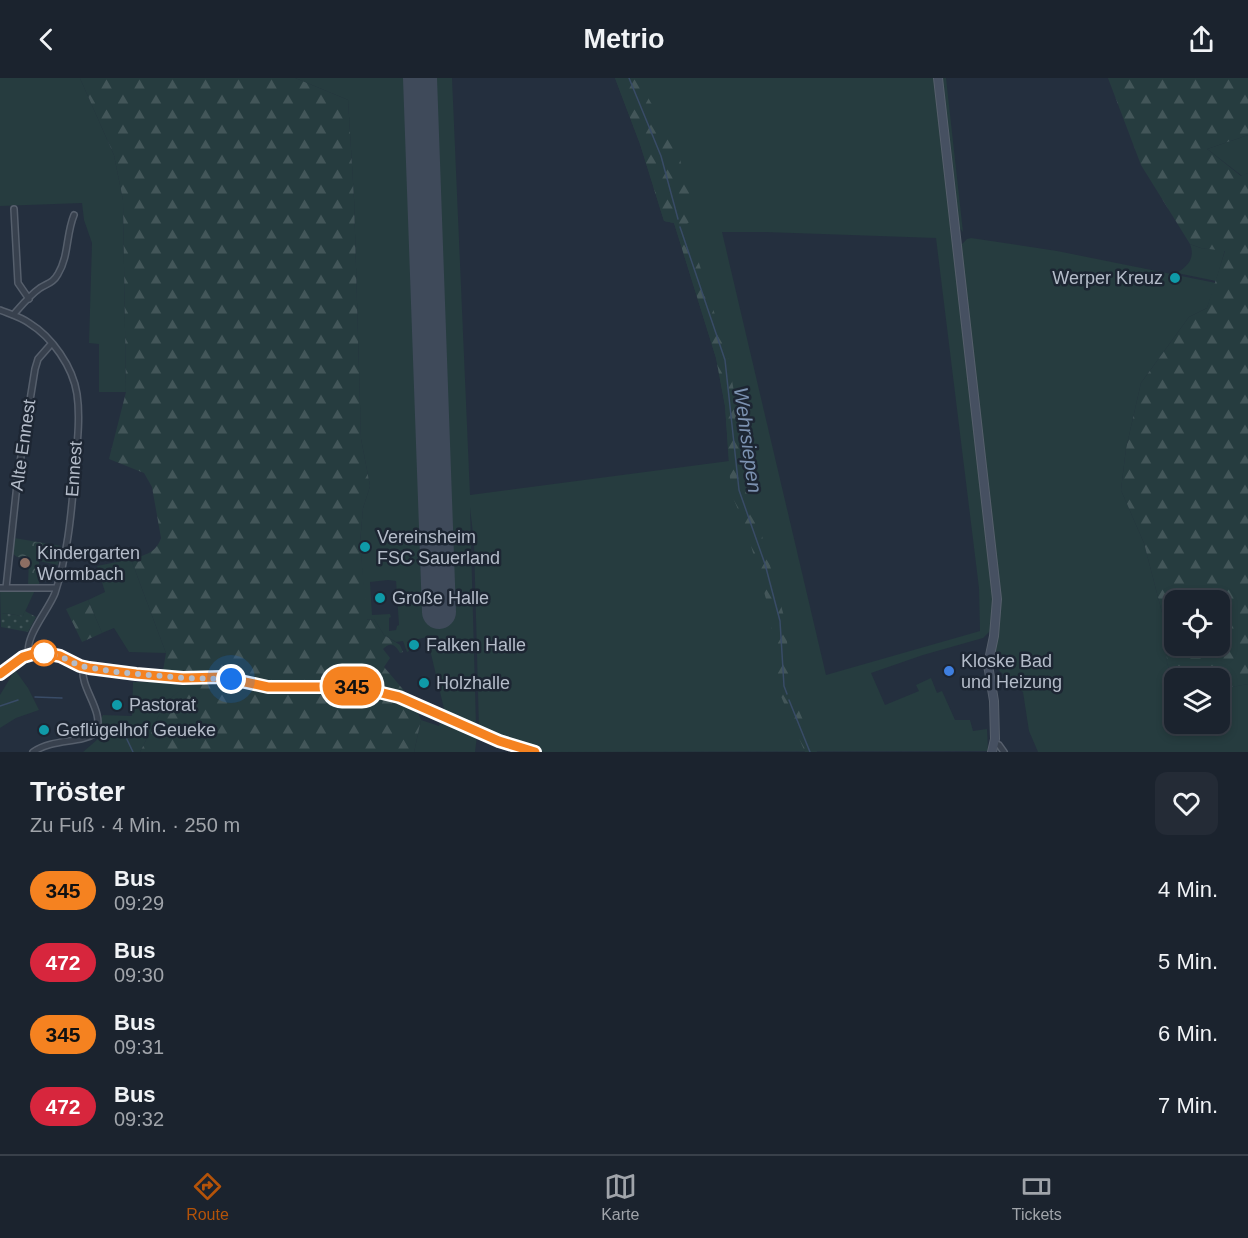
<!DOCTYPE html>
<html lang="de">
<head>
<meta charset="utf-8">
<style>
  body { margin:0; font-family:Helvetica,sans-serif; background:#242b36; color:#f1f3f6; height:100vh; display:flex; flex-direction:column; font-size:22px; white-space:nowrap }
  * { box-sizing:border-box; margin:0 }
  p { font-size:20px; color:#a0a4aa }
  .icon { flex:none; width:33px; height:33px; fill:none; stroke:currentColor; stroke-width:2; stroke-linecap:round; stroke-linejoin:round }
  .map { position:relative; height:674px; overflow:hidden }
  .panel { display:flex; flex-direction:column; background:#1b232e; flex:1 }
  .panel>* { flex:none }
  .badge { padding:0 12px; border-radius:20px; font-size:21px; line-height:39px }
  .fabs { position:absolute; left:1164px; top:512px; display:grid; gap:12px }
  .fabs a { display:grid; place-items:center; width:66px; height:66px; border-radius:12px; background:#1b232e; box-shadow:0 3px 9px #0003,0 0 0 2px #39404a; font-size:30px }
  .you { position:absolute; width:30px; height:30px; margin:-15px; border:4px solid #fff; border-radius:50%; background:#1a73e8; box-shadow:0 0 0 9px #1a73e833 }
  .map>.badge { position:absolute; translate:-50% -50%; box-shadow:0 0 0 3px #fff }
  .round { display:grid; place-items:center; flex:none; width:63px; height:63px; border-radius:12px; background:#242b36 }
  .summary { display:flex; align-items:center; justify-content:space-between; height:102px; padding:0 30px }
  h1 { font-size:28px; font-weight:700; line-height:45px }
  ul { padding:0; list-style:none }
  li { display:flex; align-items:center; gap:18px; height:72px; padding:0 30px }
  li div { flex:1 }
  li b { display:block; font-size:22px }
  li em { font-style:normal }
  li .badge { min-width:66px; font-weight:700; text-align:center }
  header { display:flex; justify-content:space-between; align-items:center; height:78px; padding:0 30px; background:#1b232e; font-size:27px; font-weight:700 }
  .tabs { display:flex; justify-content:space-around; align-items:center; height:84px; border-top:2px solid #39404a; background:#1b232e; font-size:16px; color:#a0a4aa }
  .tabs a { display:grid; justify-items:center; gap:3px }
  .tabs .selected { color:#b45309 }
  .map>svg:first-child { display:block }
</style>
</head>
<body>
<header><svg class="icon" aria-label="back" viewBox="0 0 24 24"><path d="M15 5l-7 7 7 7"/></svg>Metrio<svg class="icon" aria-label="share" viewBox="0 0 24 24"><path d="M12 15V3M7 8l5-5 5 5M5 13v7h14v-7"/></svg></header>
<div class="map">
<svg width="1248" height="674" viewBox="0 0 1248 674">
  <defs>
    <pattern id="forest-firs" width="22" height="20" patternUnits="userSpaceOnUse" patternTransform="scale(1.5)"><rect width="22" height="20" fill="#263c3f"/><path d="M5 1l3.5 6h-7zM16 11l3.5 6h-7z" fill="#435659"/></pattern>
    <pattern id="park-crowns" width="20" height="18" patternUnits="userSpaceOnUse" patternTransform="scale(1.5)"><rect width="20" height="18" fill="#263c3f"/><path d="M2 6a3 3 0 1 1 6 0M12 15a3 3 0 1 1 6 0" fill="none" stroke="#435659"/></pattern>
    <pattern id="garden-dots" width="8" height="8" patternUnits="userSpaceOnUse" patternTransform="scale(1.5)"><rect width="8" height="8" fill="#263c3f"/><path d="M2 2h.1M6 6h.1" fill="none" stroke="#435659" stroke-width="1.8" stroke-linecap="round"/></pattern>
  </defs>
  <rect width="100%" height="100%" fill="#242f3e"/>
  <path fill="#263c3f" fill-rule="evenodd" d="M0 0H80L114 77 123 122 126 314H99V266L89 265 92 165 84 142 82 125 0 128Z
    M295 0H452L470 417 729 383 725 328 716 280 674 145 664 143 640 66 615 0H935L994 517 991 552 983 560 923 577 871 595 885 627 919 613 916 607 931 600 937 615 942 613 955 642H970L973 653 987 651 988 673 544 674 519 668 479 651 474 465 470 429 476 648 445 635 427 559 407 564 409 573 407 574 403 563 396 564 384 557 374 541 366 542 360 464 363 430 370 408 361 361 354 121 348 22ZM722 154H765L936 160 979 510 980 553 826 597ZM388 502 396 503 399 547 397 548 396 552 389 553V540L391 539 390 536 372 537 370 504Z
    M941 0H946L963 154 958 148Z
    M1248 57V95L1242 98 1207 71Z
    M971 160 1057 173 1216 205 1207 230 1189 239 1141 305 1126 371 1121 412 1144 465 1165 546 1167 584 1174 611V645H1220V611L1248 606V674H1038L1029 653 1023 614 993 587V576L997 555 961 167 967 161Z
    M1190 166 1201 170 1225 172 1216 203 1177 195C1189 187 1195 180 1190 166Z
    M131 481 166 575 129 574 114 550 102 555 88 522 105 514 97 488Z
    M0 511 35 512 23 538 1 535V549Z
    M15 592 28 610 39 632 16 640 0 650V617Z
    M133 604H161L187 608 166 624 140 674H83L99 660V645L103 637 132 638Z
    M441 641 477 658 475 674H414L421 642 439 648Z"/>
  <path fill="url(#forest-firs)" fill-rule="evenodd" d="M80 0H295L348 22 354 121 361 361 370 408 363 430 360 464 367 542 374 541 384 557 400 567 403 574 400 575C396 567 390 563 383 571L390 580 384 589 412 622 421 642 414 674H140L166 624 186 608 161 604 166 575 131 481C145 477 156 475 161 460L152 409 144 395 109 381 126 314 123 122 114 77Z
    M615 0H637L677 71 696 138 687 146 728 279 753 425 785 542 792 617 817 674H805L777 609 770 535 746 450 731 415 725 328 716 280 674 145 664 143 640 66Z
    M1108 0H1248V57L1207 71 1241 98 1248 95V606L1220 611V600H1174V611L1167 584 1165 546 1144 465 1121 412 1126 371 1141 305 1189 239 1207 230 1225 173 1201 170 1190 166 1141 87ZM1174 522H1220V567H1174Z
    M88 522 102 555 82 564 66 531Z"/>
  <path fill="url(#park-crowns)" d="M14 460 61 468 58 487 39 483V509H28L29 480 17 479 12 475Z"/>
  <path fill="url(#garden-dots)" d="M25 533 36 539 28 554 1 549V535L23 538Z"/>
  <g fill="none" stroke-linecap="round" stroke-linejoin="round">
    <path stroke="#394c67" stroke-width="1.5" d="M629 0 661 78 678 141
      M680 149 725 282 739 412 765 486 780 543 784 608 787 616
      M35 619 62 620
      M789 622 810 674
      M0 628 18 622
      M123 653 133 674"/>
    <path stroke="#3f4a5a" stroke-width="34" d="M420 0 439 534"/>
    <defs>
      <path id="street" d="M14 131 18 205 29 221
        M0 232C10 236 21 239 29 245 52 259 73 289 77 316 81 343 76 375 74 402 71 440 67 479 55 515 48 533 24 559 29 577
        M13 237C21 228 30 217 40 210 48 205 53 205 58 196 69 178 66 156 74 137
        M0 510H56
        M6 510 18 397 35 291 38 281 52 265
        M994 665 999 667 1004 674
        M33 674C54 660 80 666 96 655 105 632 80 612 83 589"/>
      <path id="secondary" d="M938 0 997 521 994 558 988 587 994 623 995 661 992 674
        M0 596 23 579 33 576 44 575 60 578 79 588 89 590 136 596 183 600 222 599 269 609H357L399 619 504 665 535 674"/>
    </defs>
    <use href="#street" stroke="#565f6c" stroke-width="8"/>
    <use href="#secondary" stroke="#565f6c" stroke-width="10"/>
    <use href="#street" stroke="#38414e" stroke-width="5"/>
    <use href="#secondary" stroke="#465061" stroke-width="8"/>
  </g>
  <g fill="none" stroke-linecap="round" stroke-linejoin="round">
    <defs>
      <path id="line" d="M0 596 23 579 33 576 44 575 60 578 80 588 89 590 136 596 183 600 222 599 268 609H357L399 619 499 663 535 674"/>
    </defs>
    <use href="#line" stroke="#fff" stroke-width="14"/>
    <use href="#line" stroke="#f58220" stroke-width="9"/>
    <path stroke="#b4bcc9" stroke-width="6" stroke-dasharray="0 10.8" d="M44 575 60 578 80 588 117 594 183 600 231 601"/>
  </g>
  <g fill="#0f9aa8" stroke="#1d2633" stroke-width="2">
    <circle cx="1175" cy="200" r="6"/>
    <circle cx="365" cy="469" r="6"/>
    <circle cx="380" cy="520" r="6"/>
    <circle cx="414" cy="567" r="6"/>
    <circle cx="424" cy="605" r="6"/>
    <circle cx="117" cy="627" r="6"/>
    <circle cx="44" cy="652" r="6"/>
  </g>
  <circle fill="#8d6e63" stroke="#1d2633" stroke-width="2" cx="25" cy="485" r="6"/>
  <circle fill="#fff" stroke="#f58220" stroke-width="3" cx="44" cy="575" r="12"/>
  <circle fill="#3f7fe0" stroke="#1d2633" stroke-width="2" cx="949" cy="593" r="6"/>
  <g text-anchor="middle" stroke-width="5" stroke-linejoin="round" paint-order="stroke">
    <g font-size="18" fill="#b4bcc9" stroke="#1d2633" text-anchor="start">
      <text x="1163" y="206" text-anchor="end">Werper Kreuz</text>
      <text x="377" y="465">Vereinsheim<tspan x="377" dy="21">FSC Sauerland</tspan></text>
      <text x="37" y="481">Kindergarten<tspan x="37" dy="21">Wormbach</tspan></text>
      <text x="392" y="526">Große Halle</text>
      <text x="426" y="573">Falken Halle</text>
      <text x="961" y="589">Kloske Bad<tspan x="961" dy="21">und Heizung</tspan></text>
      <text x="436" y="611">Holzhalle</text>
      <text x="129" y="633">Pastorat</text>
      <text x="56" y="658">Geflügelhof Geueke</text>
    </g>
    <g font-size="18" fill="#b4bcc9" stroke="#1d2633">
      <text transform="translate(23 367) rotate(-82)" y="6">Alte Ennest</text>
      <text transform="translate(74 391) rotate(-86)" y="6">Ennest</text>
    </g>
    <g font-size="20" font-style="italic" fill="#7c92b1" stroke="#1d2633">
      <text transform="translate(748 362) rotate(82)" y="7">Wehrsiepen</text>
    </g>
  </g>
</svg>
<div class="fabs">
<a><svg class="icon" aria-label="locate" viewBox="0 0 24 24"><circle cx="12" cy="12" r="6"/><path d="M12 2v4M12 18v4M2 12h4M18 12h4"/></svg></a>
<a><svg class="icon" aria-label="layers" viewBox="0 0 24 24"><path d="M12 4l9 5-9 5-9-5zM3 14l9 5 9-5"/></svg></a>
</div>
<div class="you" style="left:231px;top:601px"></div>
<b class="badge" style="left:352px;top:608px;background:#f58220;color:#111">345</b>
</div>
<section class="panel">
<div class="summary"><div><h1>Tröster</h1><p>Zu Fuß · 4 Min. · 250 m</p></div><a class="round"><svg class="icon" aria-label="heart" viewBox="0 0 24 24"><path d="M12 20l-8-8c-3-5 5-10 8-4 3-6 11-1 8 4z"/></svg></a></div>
<ul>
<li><span class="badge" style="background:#f58220;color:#111">345</span><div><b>Bus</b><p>09:29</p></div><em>4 Min.</em></li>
<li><span class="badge" style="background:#d7263d;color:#fff">472</span><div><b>Bus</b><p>09:30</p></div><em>5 Min.</em></li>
<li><span class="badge" style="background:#f58220;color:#111">345</span><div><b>Bus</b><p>09:31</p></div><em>6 Min.</em></li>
<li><span class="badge" style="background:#d7263d;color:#fff">472</span><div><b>Bus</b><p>09:32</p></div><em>7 Min.</em></li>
</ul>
</section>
<nav class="tabs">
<a class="selected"><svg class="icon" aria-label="directions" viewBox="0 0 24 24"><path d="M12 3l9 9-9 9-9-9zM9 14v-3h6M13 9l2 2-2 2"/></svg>Route</a>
<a><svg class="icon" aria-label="map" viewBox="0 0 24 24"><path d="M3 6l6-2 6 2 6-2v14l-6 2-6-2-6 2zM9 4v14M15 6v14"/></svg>Karte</a>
<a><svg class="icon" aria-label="tickets" viewBox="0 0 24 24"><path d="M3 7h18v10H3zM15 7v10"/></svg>Tickets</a>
</nav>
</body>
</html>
